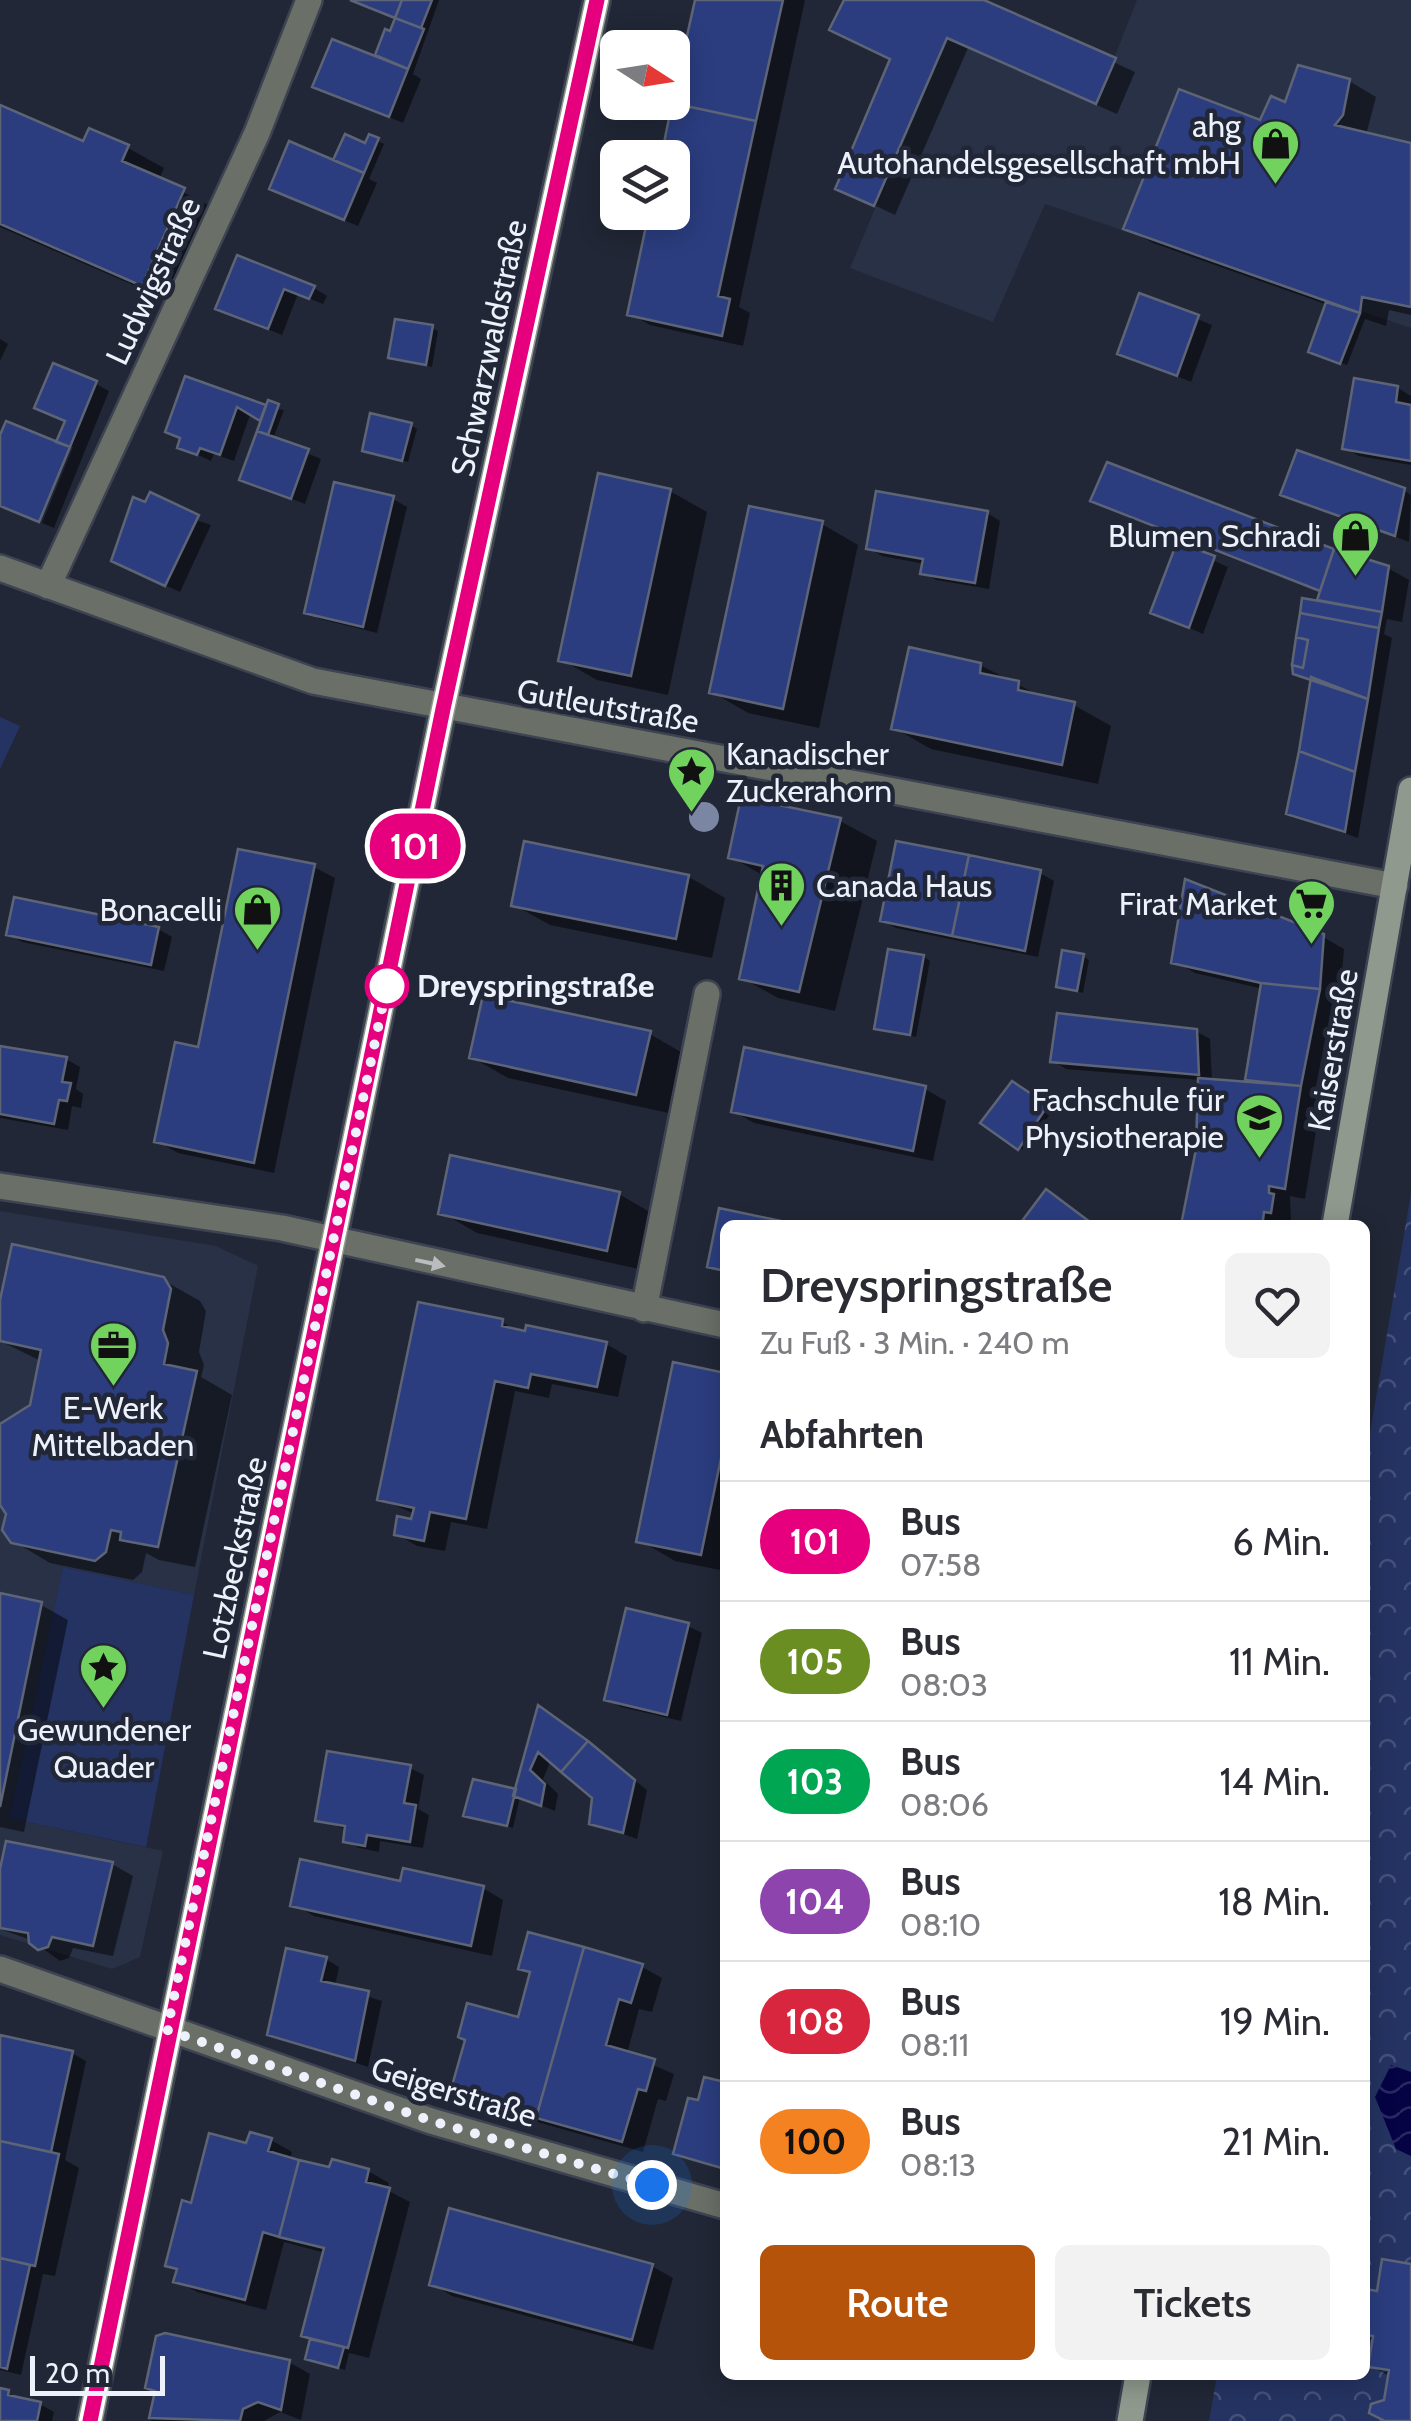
<!DOCTYPE html>
<html lang="de">
<head>
<meta charset="utf-8">
<style>
  body { margin:0; font-family:Cabin,sans-serif; background:#f2f2f3; color:#2b2b33; height:100vh; display:flex; flex-direction:column; font-size:38px; white-space:nowrap }
  * { box-sizing:border-box; margin:0 }
  p { font-size:32px; color:#7c7c81 }
  .icon { flex:none; width:55px; height:55px; fill:none; stroke:currentColor; stroke-width:2; stroke-linecap:round; stroke-linejoin:round }
  .map { position:relative; flex:1; overflow:hidden }
  .panel { position:absolute; left:720px; top:1220px; width:650px; height:1160px; display:flex; flex-direction:column; background:#fff; border-radius:15px; box-shadow:0 5px 25px #0003 }
  .panel>* { flex:none }
  .badge { padding:0 20px; border-radius:32px; font-size:35px; line-height:65px }
  .needle { width:65px; rotate:102deg }
  .tools { position:absolute; left:600px; top:30px; display:grid; gap:20px }
  .tools a { display:grid; place-items:center; width:90px; height:90px; border-radius:15px; background:#fff; box-shadow:0 5px 25px #0003; font-size:50px }
  .scale { position:absolute; left:30px; bottom:25px; width:135px; box-sizing:border-box; padding-left:10px; border:5px solid #edf1fb; border-top:0; font-size:28px; line-height:35px; white-space:nowrap; color:#edf1fb; -webkit-text-stroke:8px #212736; paint-order:stroke }
  .you { position:absolute; width:50px; height:50px; margin:-25px; border:8px solid #fff; border-radius:50%; background:#1a73e8; box-shadow:0 0 0 15px #1a73e833 }
  .map>.badge { position:absolute; translate:-50% -50%; box-shadow:0 0 0 5px #fff }
  h2 { padding:0 40px; font-size:38px; line-height:90px }
  .round { display:grid; place-items:center; flex:none; width:105px; height:105px; border-radius:15px; background:#f2f2f3 }
  .summary { display:flex; align-items:center; justify-content:space-between; height:170px; padding:0 40px }
  h1 { font-size:48px; font-weight:600; line-height:75px }
  .action { display:flex; gap:20px; margin-top:auto; padding:20px 40px }
  .action a { flex:1; height:115px; border-radius:15px; background:#b45309; color:#fff; font-size:40px; font-weight:600; line-height:115px; text-align:center }
  .action a+a { background:#f2f2f3; color:#2b2b33 }
  ul { padding:0; list-style:none }
  li { display:flex; align-items:center; gap:30px; height:120px; padding:0 40px; border-top:2px solid #e1e1e2 }
  li div { flex:1 }
  li b { display:block; font-size:38px }
  li em { font-style:normal }
  li .badge { min-width:110px; font-weight:700; text-align:center }
  .map>svg:first-child { display:block }
</style>
</head>
<body>
<div class="map">
<svg width="1411" height="2421" viewBox="0 0 1411 2421">
  <defs>
    <pattern id="forest-crowns" width="20" height="18" patternUnits="userSpaceOnUse" patternTransform="scale(2.5)"><rect width="20" height="18" fill="#253362"/><path d="M2 6a3 3 0 1 1 6 0M12 15a3 3 0 1 1 6 0" fill="none" stroke="#455179"/></pattern>
    <pattern id="water-waves" width="16" height="10" patternUnits="userSpaceOnUse" patternTransform="scale(2.5)"><rect width="16" height="10" fill="#050344"/><path d="M0 5q4-4 8 0t8 0" fill="none" stroke="#2a2860"/></pattern>
  </defs>
  <rect width="100%" height="100%" fill="#212736"/>
  <path fill="#293146" d="M1137 0H1411V328L1045 204 993 322 850 268 947 38 1096 104Z
    M0 1211 216 1246 258 1266 194 1595 63 1567 9 1818 163 1851 140 1957 112 1969 0 1935Z"/>
  <path fill="url(#forest-crowns)" d="M1411 1194V2421H1209L1217 2375H1365V1462Z"/>
  <path fill="#253362" d="M0 717 20 726 0 769Z
    M63 1567 194 1595 146 1847 9 1818Z"/>
  <path fill="url(#water-waves)" d="M1391 2065 1411 2072V2156L1396 2149 1375 2097Z"/>
  <path fill="#0007" d="M355 0H439L413 74 421 79 403 123 315 86 387 59 397 16Z
    M698 0H805L739 307 750 313 743 346 650 325 629 313 672 212Z
    M846 0H978L1135 72 1117 114 968 48 895 215 838 188 893 60Z
    M1349 81 1376 97 1366 135 1411 145V315L1389 310 1386 326 1365 319 1347 365 1317 355 1328 305 1153 243 1126 228 1287 105Z
    M0 108 84 144 90 131 128 148 164 168 159 180 220 211 179 305 0 227Z
    M370 137 384 144 369 179 377 183 358 226 286 196 367 146Z
    M238 258 314 288 327 296 323 304 298 294 282 335 232 315 218 308Z
    M1141 296 1212 325 1191 382 1120 353Z
    M432 328 438 331 432 367 391 357Z
    M0 339 8 344 0 361Z
    M186 379 267 408 284 410 273 439 321 459 305 504 242 479 263 420 251 412 234 461 214 454 211 461 180 447 182 440 168 431Z
    M96 384 109 391 54 528 42 523 73 447H67L37 521 0 506V442L58 445Z
    M1398 388 1411 396V465L1359 456 1345 448Z
    M411 425 417 429 408 462 371 453Z
    M1109 465 1388 568 1409 580 1402 622 1387 619 1384 634 1392 638 1358 838 1289 813 1313 681 1296 672 1330 605 1320 599 1322 593 1093 500Z
    M1404 490 1411 495 1409 542 1283 494Z
    M670 491 707 512 668 695 597 680 560 659Z
    M393 499 407 507 377 633 320 619 306 611Z
    M135 500 211 525 180 592 127 568 128 529 122 526Z
    M987 513 1000 521 989 589 936 580 923 572 925 564 882 556 868 548Z
    M822 524 858 545 819 728 748 713 712 692Z
    M1178 545 1228 567 1203 634 1153 612Z
    M980 665 1044 698 1074 705 1111 726 1098 784 931 749 894 728Z
    M840 821 877 841 835 1011 778 998 742 978 764 876 731 857Z
    M314 867 335 878 274 1173 178 1153 157 1141 200 1049Z
    M1040 873 1054 881 1038 957 896 928 882 920Z
    M689 877 725 898 712 958 550 925 514 905Z
    M158 929 172 937 164 971 22 942 9 934Z
    M1323 937 1344 949 1340 999H1333L1314 1096 1321 1100 1305 1199 1290 1196 1291 1224 1184 1225 1198 1149 1200 1080 1066 1069 1053 1061 1196 1031 1210 1039 1212 1081 1258 1085 1247 1079 1263 989 1195 973 1174 961Z
    M1083 956 1089 960 1083 993 1059 986Z
    M924 957 930 961 916 1037 876 1028Z
    M650 1034 686 1055 673 1114 508 1078 471 1057Z
    M0 1048 66 1059 80 1067 76 1089 83 1094 81 1108 72 1106 68 1130 0 1118Z
    M1012 1084 1053 1110 1025 1151 984 1122Z
    M925 1089 946 1101 933 1161 754 1123 733 1111Z
    M619 1194 655 1215 643 1270 477 1233 441 1212Z
    M163 1280 200 1301 206 1311 199 1352 204 1365 201 1377 232 1395 195 1567 159 1560 146 1553 142 1572 133 1580 50 1563 13 1541 9 1513 0 1500V1427L32 1407 41 1361 0 1341V1312Z
    M502 1322 520 1332 606 1344 627 1356 618 1397 552 1384 549 1398 515 1391 487 1529 451 1522 445 1551 417 1546 397 1534 413 1522 415 1514 380 1499Z
    M725 1376V1571L675 1561 639 1540Z
    M0 1596 41 1605 68 1620 24 1832 0 1827Z
    M688 1626 702 1633 681 1721 621 1707 607 1699Z
    M552 1716 647 1790 637 1839 592 1823 595 1797 551 1760 543 1779 558 1794 555 1811 520 1797 513 1828 466 1815 517 1792Z
    M410 1768 424 1775 418 1809 429 1815 423 1848 380 1841 379 1852 359 1848 345 1840 347 1830 318 1819Z
    M112 1864 133 1876 113 1956 73 1948 69 1958 60 1961 31 1940 0 1929V1882Z
    M402 1884 483 1888 503 1900 492 1956 314 1916 293 1904Z
    M326 1959 339 1967 335 1986 382 2001 368 2067 270 2034Z
    M642 1967 662 1978 652 2012 639 2009 627 2054 674 2074 666 2101 658 2099 643 2152 474 2104 453 2092 519 2020 532 1974 521 1968Z
    M0 2037 72 2053 86 2061 65 2160 79 2168 55 2276 43 2274 21 2375 0 2370Z
    M725 2085V2171L675 2153 700 2103Z
    M271 2140 292 2152 290 2160 331 2170 368 2171 389 2183 387 2190 410 2202 369 2358 349 2353 345 2370 308 2358 312 2340 304 2335 325 2253 284 2242 266 2310 197 2292 176 2280 179 2271 167 2265 193 2206 248 2146Z
    M652 2266 673 2278 653 2350 452 2296 432 2284Z
    M1411 2266V2421H1388L1391 2377 1371 2366 1375 2342 1365 2337V2292L1379 2294Z
    M289 2362 310 2374 301 2420 280 2412 264 2421H151L157 2392Z
    M0 2393 40 2404 54 2412 52 2421H0Z"/>
  <path fill="#2b3d7f" stroke="#5d6476" stroke-width="2.5" d="M350 0H402L395 18Z
    M402 0H432L421 28 395 18Z
    M695 0H783L756 121 672 103Z
    M844 0H984L1116 58 1096 104 947 38 874 206 835 189 890 59 829 30Z
    M395 18 424 29 408 69 375 55 385 29 390 31Z
    M332 39 408 69 389 117 312 87Z
    M1298 65 1350 79 1343 115 1335 125 1411 143V307L1362 297 1360 313 1123 229 1179 89 1260 120 1271 96 1285 102Z
    M672 103 756 121 718 296 730 299 722 336 627 315 649 212H672V158H661Z
    M0 105 83 141 89 128 129 145 122 161 185 188 142 286 0 224Z
    M345 134 365 143 369 134 379 138 364 173 333 160Z
    M289 141 364 173 344 220 269 189Z
    M237 255 315 286 309 299 284 289 268 329 215 309Z
    M1139 293 1199 315 1177 376 1117 354Z
    M1326 302 1360 313 1340 364 1308 352Z
    M395 319 433 325 426 365 388 358Z
    M53 363 97 381 70 447 56 442 65 421 34 408Z
    M185 376 266 405 260 421 237 407 220 455 200 448 197 455 177 448 180 438 165 432Z
    M1354 378 1398 386 1396 402 1411 405V461L1342 449Z
    M268 400 279 404 268 435 257 431Z
    M370 413 412 423 402 461 362 451Z
    M6 421 70 447 39 522 0 506V435Z
    M257 431 309 449 291 499 239 480Z
    M1297 450 1405 488 1395 536 1280 495Z
    M1107 462 1334 549 1320 591 1090 501Z
    M598 473 671 489 631 676 558 661Z
    M334 482 394 496 363 627 304 613Z
    M876 491 988 511 975 583 920 574 923 559 866 549Z
    M150 492 199 515 165 586 111 561 133 497 145 502Z
    M749 506 823 521 783 709 709 693Z
    M1177 542 1215 556 1189 628 1150 613Z
    M1334 549 1389 566 1382 612 1317 600Z
    M1302 598 1382 612 1379 628 1300 613Z
    M1300 613 1379 628 1368 699 1293 674 1292 665 1303 668 1308 640 1296 637Z
    M1296 637 1308 640 1303 668 1292 665Z
    M909 647 981 663 980 673 1019 681 1018 690 1075 702 1062 765 891 729Z
    M1311 677 1368 699 1355 772 1299 751Z
    M1299 751 1355 772 1345 832 1286 814Z
    M741 797 841 818 799 992 739 979 763 866 728 858Z
    M524 841 689 875 676 939 511 906Z
    M896 841 969 855 952 936 880 921Z
    M238 849 315 864 254 1163 154 1142 175 1042 198 1047Z
    M969 855 1041 870 1025 951 952 936Z
    M1185 879 1324 934 1320 989 1261 983 1171 963Z
    M14 897 159 927 151 965 6 935Z
    M888 949 924 955 910 1035 874 1029Z
    M1062 950 1084 954 1077 991 1056 987Z
    M1261 983 1320 989 1301 1086 1245 1080Z
    M483 995 651 1031 636 1095 469 1058Z
    M1057 1013 1197 1029 1199 1075 1050 1062Z
    M0 1046 67 1057 62 1082 71 1083 67 1101 59 1100 54 1124 0 1114Z
    M744 1047 926 1086 913 1151 731 1112Z
    M1198 1078 1301 1086 1285 1189 1269 1186V1193L1274 1194 1271 1213 1264 1212 1263 1220 1280 1225H1181L1196 1149Z
    M1012 1081 1048 1105 1018 1150 980 1123Z
    M450 1155 620 1192 607 1251 438 1214Z
    M1046 1189 1094 1225H1019Z
    M719 1208 800 1225H725V1271L707 1267Z
    M12 1244 164 1277 171 1289 163 1330 168 1343 164 1364 197 1371 158 1547 120 1540 121 1532 111 1530 106 1552 95 1561 11 1543 2 1530 6 1514 0 1505V1424L30 1405 41 1350 0 1341V1300Z
    M418 1302 503 1319 502 1326 525 1331 526 1325 607 1342 597 1387 531 1374 528 1388 495 1381 466 1519 430 1512 424 1541 394 1535 397 1516 411 1519 414 1508 377 1500Z
    M673 1362 725 1373V1439L701 1555 636 1542Z
    M0 1593 42 1602 0 1807Z
    M626 1608 689 1623 667 1715 604 1700Z
    M538 1705 588 1741 561 1772 538 1752 530 1770 545 1784 541 1806 513 1796Z
    M588 1741 635 1780 623 1833 589 1824 592 1798 561 1772Z
    M327 1751 411 1765 404 1803 416 1805 410 1842 367 1835 365 1846 343 1842 345 1826 315 1821Z
    M473 1779 516 1789 507 1826 463 1816Z
    M6 1841 113 1862 93 1946 52 1937 48 1947 38 1950 29 1943 28 1933 0 1928V1869Z
    M300 1859 400 1881 403 1868 484 1886 471 1946 290 1906Z
    M528 1932 584 1947 536 2118 450 2093 465 2040 458 2037 467 2003 518 2017 530 1972 518 1969Z
    M584 1947 643 1964 631 2003 619 1999 606 2045 655 2059 646 2091 638 2089 622 2142 536 2118Z
    M286 1948 327 1957 321 1981 369 1991 355 2061 267 2035Z
    M0 2035 73 2051 51 2152 0 2141Z
    M704 2077 725 2082V2169L673 2154 688 2098 698 2100Z
    M250 2132 272 2138 268 2151 299 2160 279 2237 263 2232 245 2300 173 2282 177 2269 165 2266 182 2200 191 2203 209 2133 246 2143Z
    M0 2141 59 2154 35 2266 0 2258Z
    M332 2159 369 2169 366 2182 390 2188 348 2348 301 2336 324 2248 279 2237 299 2160 329 2167Z
    M449 2208 653 2264 632 2340 429 2285Z
    M0 2258 30 2265 7 2369 0 2367Z
    M1382 2259 1411 2264V2421H1385L1369 2413 1371 2404 1384 2400 1389 2370 1368 2367 1373 2336 1365 2335V2289L1377 2291Z
    M165 2333 290 2360 281 2410 258 2402 243 2409 240 2421 149 2418 155 2391 145 2388 156 2336Z
    M310 2339 344 2347 338 2368 305 2359Z
    M0 2388 9 2390 8 2395 41 2402 37 2421H0Z"/>
  <g fill="none" stroke-linecap="round" stroke-linejoin="round">
    <defs>
      <path id="lane" d="M644 1309 707 994"/>
      <path id="street" d="M0 568 313 681 1395 886
        M48 586 257 133 309 0
        M0 1186 282 1228 725 1325
        M0 1969 431 2121 725 2206"/>
      <path id="secondary" d="M1335 1225 1411 790
        M90 2421 443 709 597 0
        M1130 2421 1138 2375"/>
    </defs>
    <use href="#lane" stroke="#3e4352" stroke-width="30"/>
    <use href="#street" stroke="#3e4352" stroke-width="30"/>
    <use href="#secondary" stroke="#3e4352" stroke-width="30"/>
    <use href="#lane" stroke="#6a7068" stroke-width="25"/>
    <use href="#street" stroke="#6a7068" stroke-width="25"/>
    <use href="#secondary" stroke="#8f998d" stroke-width="25"/>
  </g>
  <circle fill="#7b86a2" cx="704" cy="817" r="15"/>
  <defs><path id="oneway-solid" d="M-6-.8H1V-3.2L6.5 0L1 3.2V.8H-6Z" transform="scale(2.5)"/></defs>
  <use fill="#b9bdc0" href="#oneway-solid" transform="translate(430 1263) rotate(12)"/>
  <g fill="none" stroke-linecap="round" stroke-linejoin="round">
    <defs>
      <path id="line" d="M90 2421 443 709 597 0"/>
    </defs>
    <use href="#line" stroke="#fff" stroke-width="22"/>
    <use href="#line" stroke="#e6007e" stroke-width="15"/>
    <path stroke="#edf1fb" stroke-width="10" stroke-dasharray="0 18" d="M387 986 388 980 167 2030 432 2121 652 2185"/>
  </g>
  <defs>
    <symbol id="shop-pin" viewBox="-11 -11 22 30"><path d="M0 17L-7.5 6A9.5 9.5 0 1 1 7.5 6Z" fill="#71d35e" stroke="#212736"/><path d="M-5-2.5h2.3a2.7 3.5 0 0 1 5.4 0H5L5.5 6h-11ZM-1.5-2.5h3a1.5 2.3 0 0 0-3 0Z" fill="#111"/></symbol>
    <symbol id="sight-pin" viewBox="-11 -11 22 30"><path d="M0 17L-7.5 6A9.5 9.5 0 1 1 7.5 6Z" fill="#71d35e" stroke="#212736"/><path d="M0-6L1.8-2.2L6-1.7L2.9 1.2L3.7 5.4L0 3.3L-3.7 5.4L-2.9 1.2L-6-1.7L-1.8-2.2Z" fill="#111"/></symbol>
    <symbol id="building-pin" viewBox="-11 -11 22 30"><path d="M0 17L-7.5 6A9.5 9.5 0 1 1 7.5 6Z" fill="#71d35e" stroke="#212736"/><path d="M-4-6H4V6H1V3H-1V6H-4ZM-2.5-4.3h1.7v1.8h-1.7ZM.8-4.3h1.7v1.8H.8ZM-2.5-1h1.7V.8h-1.7ZM.8-1h1.7V.8H.8Z" fill="#111"/></symbol>
    <symbol id="supermarket-pin" viewBox="-11 -11 22 30"><path d="M0 17L-7.5 6A9.5 9.5 0 1 1 7.5 6Z" fill="#71d35e" stroke="#212736"/><path d="M-6-5.5h2.5l.6 2H6L4.5 2H-2.5L-4.4-4H-6ZM-1.5 3.2a1.3 1.3 0 1 0 .1 0ZM3 3.2a1.3 1.3 0 1 0 .1 0Z" fill="#111"/></symbol>
    <symbol id="university-pin" viewBox="-11 -11 22 30"><path d="M0 17L-7.5 6A9.5 9.5 0 1 1 7.5 6Z" fill="#71d35e" stroke="#212736"/><path d="M0-5L7-2L0 1L-7-2ZM-4 1L0 2.5L4 1V4Q0 6-4 4Z" fill="#111"/></symbol>
    <symbol id="office-pin" viewBox="-11 -11 22 30"><path d="M0 17L-7.5 6A9.5 9.5 0 1 1 7.5 6Z" fill="#71d35e" stroke="#212736"/><path d="M-6-3h4V-5.5h4V-3h4V5H-6ZM-1-4.5V-3h2v-1.5ZM-6 0V1H6V0Z" fill="#111"/></symbol>
  </defs>
  <g fill-rule="evenodd">
    <use href="#shop-pin" x="1248" y="116" width="55" height="75"/>
    <use href="#shop-pin" x="1328" y="508" width="55" height="75"/>
    <use href="#sight-pin" x="664" y="744" width="55" height="75"/>
    <use href="#building-pin" x="754" y="858" width="55" height="75"/>
    <use href="#supermarket-pin" x="1284" y="876" width="55" height="75"/>
    <use href="#shop-pin" x="230" y="882" width="55" height="75"/>
    <use href="#university-pin" x="1232" y="1090" width="55" height="75"/>
    <use href="#office-pin" x="86" y="1318" width="55" height="75"/>
    <use href="#sight-pin" x="76" y="1640" width="55" height="75"/>
  </g>
  <circle fill="#fff" stroke="#e6007e" stroke-width="5" cx="387" cy="986" r="20"/>
  <g text-anchor="middle" stroke-width="9" stroke-linejoin="round" paint-order="stroke">
    <g font-size="32" fill="#edf1fb" stroke="#212736" text-anchor="end">
      <text x="1241" y="137">ahg<tspan x="1241" dy="37">Autohandelsgesellschaft mbH</tspan></text>
      <text x="1321" y="547">Blumen Schradi</text>
      <text x="726" y="765" text-anchor="start">Kanadischer<tspan x="726" dy="37">Zuckerahorn</tspan></text>
      <text x="816" y="897" text-anchor="start">Canada Haus</text>
      <text x="1277" y="915">Firat Market</text>
      <text x="222" y="921">Bonacelli</text>
      <text x="1224" y="1111">Fachschule für<tspan x="1224" dy="37">Physiotherapie</tspan></text>
      <text x="113" y="1419" text-anchor="middle">E-Werk<tspan x="113" dy="37">Mittelbaden</tspan></text>
      <text x="104" y="1741" text-anchor="middle">Gewundener<tspan x="104" dy="37">Quader</tspan></text>
    </g>
    <g font-size="32" fill="#edf1fb" stroke="#212736">
      <text transform="translate(153 281) rotate(-65)" y="11">Ludwigstraße</text>
      <text transform="translate(489 348) rotate(-78)" y="11">Schwarzwaldstraße</text>
      <text transform="translate(608 706) rotate(10)" y="11">Gutleutstraße</text>
      <text transform="translate(1333 1050) rotate(-80)" y="11">Kaiserstraße</text>
      <text transform="translate(235 1558) rotate(-78)" y="11">Lotzbeckstraße</text>
      <text transform="translate(454 2092) rotate(17)" y="11">Geigerstraße</text>
    </g>
    <g font-size="32" font-weight="bold" fill="#edf1fb" stroke="#212736" text-anchor="start">
      <text x="417" y="997">Dreyspringstraße</text>
    </g>
  </g>
</svg>
<div class="tools">
<a><svg class="needle" viewBox="-14 -14 28 28"><path d="M0-13l5 13h-10z" fill="#e53935"/><path d="M0 13l5-13h-10z" fill="#7c7c81"/></svg></a>
<a><svg class="icon" aria-label="layers" viewBox="0 0 24 24"><path d="M12 4l9 5-9 5-9-5zM3 14l9 5 9-5"/></svg></a>
</div>
<div class="scale">20 m</div>
<div class="you" style="left:652px;top:2185px"></div>
<b class="badge" style="left:415px;top:846px;background:#e6007e;color:#fff">101</b>
<section class="panel">
<div class="summary"><div><h1>Dreyspringstraße</h1><p>Zu Fuß · 3 Min. · 240 m</p></div><a class="round"><svg class="icon" aria-label="heart" viewBox="0 0 24 24"><path d="M12 20l-8-8c-3-5 5-10 8-4 3-6 11-1 8 4z"/></svg></a></div>
<h2>Abfahrten</h2>
<ul>
<li><span class="badge" style="background:#e6007e;color:#fff">101</span><div><b>Bus</b><p>07:58</p></div><em>6 Min.</em></li>
<li><span class="badge" style="background:#6b8e23;color:#fff">105</span><div><b>Bus</b><p>08:03</p></div><em>11 Min.</em></li>
<li><span class="badge" style="background:#00a651;color:#fff">103</span><div><b>Bus</b><p>08:06</p></div><em>14 Min.</em></li>
<li><span class="badge" style="background:#8e44ad;color:#fff">104</span><div><b>Bus</b><p>08:10</p></div><em>18 Min.</em></li>
<li><span class="badge" style="background:#d7263d;color:#fff">108</span><div><b>Bus</b><p>08:11</p></div><em>19 Min.</em></li>
<li><span class="badge" style="background:#f58220;color:#111">100</span><div><b>Bus</b><p>08:13</p></div><em>21 Min.</em></li>
</ul>
<div class="action"><a>Route</a><a>Tickets</a></div>
</section>
</div>
</body>
</html>
